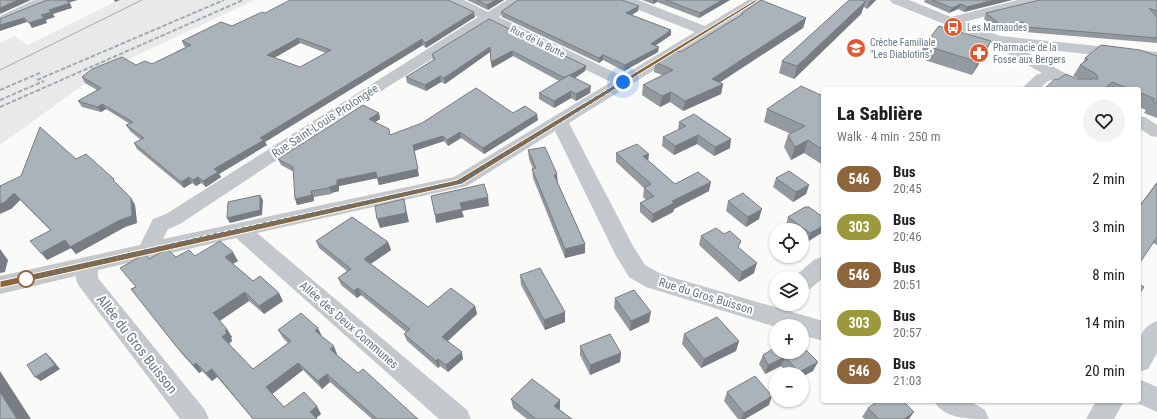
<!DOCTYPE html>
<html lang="en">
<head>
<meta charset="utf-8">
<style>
  body { margin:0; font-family:"Roboto Condensed",sans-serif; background:#f2f2f2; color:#202124; height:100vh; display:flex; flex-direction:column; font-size:15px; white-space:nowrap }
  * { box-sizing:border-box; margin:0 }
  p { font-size:13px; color:#757577 }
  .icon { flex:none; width:22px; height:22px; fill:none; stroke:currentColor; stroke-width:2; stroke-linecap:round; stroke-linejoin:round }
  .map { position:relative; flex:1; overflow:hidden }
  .side { position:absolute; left:821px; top:87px; width:320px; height:316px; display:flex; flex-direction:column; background:#fff; border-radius:4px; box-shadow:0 1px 3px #0004 }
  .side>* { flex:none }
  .badge { padding:0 8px; border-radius:13px; font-size:14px; line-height:26px }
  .controls { position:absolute; left:769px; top:223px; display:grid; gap:8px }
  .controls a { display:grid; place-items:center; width:40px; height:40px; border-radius:50%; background:#fff; box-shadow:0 1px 3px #0004; font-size:20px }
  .you { position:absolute; width:20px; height:20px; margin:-10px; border:3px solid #fff; border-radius:50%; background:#1a73e8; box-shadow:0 0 0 6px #1a73e833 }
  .map>.badge { position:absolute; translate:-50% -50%; box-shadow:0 0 0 2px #fff }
  .round { display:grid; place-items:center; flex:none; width:42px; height:42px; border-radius:21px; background:#f2f2f2 }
  .summary { display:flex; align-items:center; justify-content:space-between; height:68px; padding:0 16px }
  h1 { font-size:19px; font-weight:800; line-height:30px }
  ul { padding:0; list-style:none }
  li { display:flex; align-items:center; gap:12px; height:48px; padding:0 16px }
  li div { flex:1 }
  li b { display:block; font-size:15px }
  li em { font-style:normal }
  li .badge { min-width:44px; font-weight:700; text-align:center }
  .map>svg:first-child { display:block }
</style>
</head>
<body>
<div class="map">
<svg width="1157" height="419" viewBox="0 0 1157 419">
  <rect width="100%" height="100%" fill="#fafaf8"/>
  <path fill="#e8e9e9" d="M119 0H255L101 72 0 145V43L15 36 28 45Z"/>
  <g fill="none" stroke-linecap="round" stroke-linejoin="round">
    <path fill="#c3c8cc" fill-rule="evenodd" d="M34 0H52L50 3 0 25V16Z
      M446 0H464L488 12 507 0H523L499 17 622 76 695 32 621 3 619 0H638L705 26 748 0H764L762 3 569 123 633 246 645 265 661 274 823 321V341L802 335V326L776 327 646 287 629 277 616 256 555 131 467 186 257 233 467 410 471 419H439L236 238 98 270V278L205 410 209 419H180L79 286 76 280V276L0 294V276L140 245 153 219 166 214 478 17 448 3ZM489 23 611 82 454 177 163 239 168 229 180 224 378 93Z
      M890 0H909L951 17 1018 0H1041L1039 3 964 22 1000 36 1157 52V62L1016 46 1088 86 1090 89H1070L1053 80 1048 81 1039 89H1021L1036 75 1042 73 1005 52 994 44 892 3Z
      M1139 116 1145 117 1157 125V137L1151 136 1139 128Z
      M823 257V278L810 289 802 292V278H793L794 277 815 259Z
      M1157 321V353L1148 369 1139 372C1139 352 1134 329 1157 321Z
      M1139 379 1157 387V412L1133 401H1139Z
      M934 401H970L985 410 989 419C968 419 944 419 934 401Z
      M1096 401H1124L1114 419H1086Z"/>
    <path stroke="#a2aab0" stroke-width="1" d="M0 70 142 0"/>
    <path stroke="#a2aab0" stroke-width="2" stroke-dasharray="4.5 2" stroke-linecap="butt" d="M37 80 224 0
      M0 90 42 72
      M0 100 44 81
      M0 107 243 0"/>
  </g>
  <path fill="#929a9f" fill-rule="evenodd" d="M467 0H504L488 10Z
    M642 0H730L699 18 657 2 653 4Z
    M848 0H876L867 9 864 7 861 14 794 79 779 73 782 61 849 0Z
    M925 0H1012L964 12 958 9 949 13 924 2Z
    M1157 0V43L1025 32 1021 28 999 30 984 19 986 13Z
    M638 11 632 15 671 30V35L655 46 658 52 624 71 603 60 599 63 502 17 501 12Z
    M265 13 475 17 426 48 423 45 265 142 267 145 219 174 221 177 206 187 201 183 196 186 192 183 184 188 137 149 134 143 141 140 130 131 126 125 130 124 106 109 101 112 82 107 78 101 97 90 85 83 82 77 136 65 152 64 186 47 184 46 182 41 232 26ZM300 43 326 53 300 67 274 58Z
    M742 13 806 18 803 28 720 82 723 84 721 94 683 111 670 102 660 107 642 95 643 85 662 75 654 72 655 62 681 52 741 15Z
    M489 19 586 66 585 71 575 78 590 93 576 101 571 98 554 108 539 99V93L559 81 513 56 492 68 490 52 445 84 441 82 426 91 407 83 406 77 433 60 432 54Z
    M924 45 985 54 972 75 918 58Z
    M1157 56V118L1144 113 1146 110 1139 107V89H1044L1057 80 1079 79 1073 76 1080 65 1083 63 1085 58Z
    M823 96V165L804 153 791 160 784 147 788 135 791 134 764 122 767 109Z
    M379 113 380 119 375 122 391 135 513 113 538 120 484 154 461 138 448 146 444 141 414 151 419 176 379 185 377 178 339 186V191L331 193 332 194 314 197V201L297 205 294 172 281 165 278 159Z
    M679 122 730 148 714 156 697 144 674 155 662 146 663 137 678 130Z
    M528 150 558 183 585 244V253L565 258 533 178 532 169H533L529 159Z
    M616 153 648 161 675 184 709 191 674 209 673 212 652 223 640 212V203L646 200 643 197 644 188 616 162Z
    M76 159 118 185 131 198 135 205 137 223 125 227 76 254 71 248 47 260 50 230 20 200 11 209 0 186Z
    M776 178 809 185 806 194 793 202 773 187Z
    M1157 182V245L1153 243 1139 264V206Z
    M728 201 759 219 746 227 726 211Z
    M788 217H823V232L807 242 802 238V230H792L786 225Z
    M701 236 739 248 754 273 739 282 699 245Z
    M316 241 388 242 391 250 371 264 428 307 475 306 477 314 448 341 463 359 448 372 440 366 438 368 407 341 404 334 406 332 361 295 357 298 341 285 338 278 347 271 319 248Z
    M195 256 238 261 233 264 253 281 283 301 264 314 249 301 220 321 232 337 231 338 232 341 229 344 253 369 288 343 283 338 278 330 322 337 337 354V355L358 373 418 419H372L330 382 322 389 303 370 272 394 284 407 321 414 316 418 317 419H253L217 377 212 381 202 371 199 373 182 354 131 289 135 287 149 259Z
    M520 275 565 322 545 330 521 285Z
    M615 298 649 322 630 331 614 308Z
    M684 334 739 341 736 351 701 368 682 344Z
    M580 346 621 353 620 362 590 375 580 355Z
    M805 350 813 371 802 374H788L781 366 765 374 759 364 763 355Z
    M727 392 769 405 745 419H738L724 401Z
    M511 399 560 400V408L559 409 572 419H527L513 408Z
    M868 408 909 419H865L862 417Z"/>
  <path fill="#777d82" d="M18 0H31L0 14V8Z
    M65 0H78L67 3Z
    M114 0H120L115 2Z
    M496 0H504L488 10 487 5Z
    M653 0H657V2L653 4Z
    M722 0H730L699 18 700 13Z
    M870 0H876L867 9Z
    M994 0H1012L964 12 967 7Z
    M865 2 861 14 794 79 797 66Z
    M70 3 72 8 53 14 55 17 46 20 47 23 32 28 29 23 49 10Z
    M961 4 958 9 949 13 952 8Z
    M639 6 638 11 626 18V13Z
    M474 12 475 17 426 48 425 43Z
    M24 18 27 22 0 31V25Z
    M806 18 803 28 710 89 712 79Z
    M671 30V35L650 49 651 44Z
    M298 38 300 43 269 61 267 55Z
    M422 39 423 45 265 142 267 145 219 174 221 177 206 187 203 181 214 169 260 138Z
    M991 41 985 54 972 75 978 62Z
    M490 47V52L445 84 444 78Z
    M659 47 658 52 624 71 625 65Z
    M512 51 513 56 492 68 491 62Z
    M603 55V60L599 63V58Z
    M586 66 585 71 567 83V77Z
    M440 76 441 82 426 91 425 85Z
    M1112 82 1107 89H1104Z
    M723 84 721 94 683 111 685 101Z
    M591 86 590 93 576 101V94Z
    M571 91V98L554 108V101Z
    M671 92 670 102 660 107 662 96Z
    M102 104 106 109 101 112 98 107Z
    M379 113 380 119 371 125 369 119Z
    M537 114 538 120 484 154 483 148Z
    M460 132 461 138 448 146 447 140Z
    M698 135 697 144 674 155 675 146Z
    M443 136 444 141 414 151 419 176 379 185 377 178 413 145Z
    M731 139 730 148 714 156 715 147Z
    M808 140 804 153 791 160 795 147Z
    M649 154 648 163 643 156Z
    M376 172 378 178 339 186V191L331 193 332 194 329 187 337 180Z
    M557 174 558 183 554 175Z
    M189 177 192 183 184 188 181 182Z
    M198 177 201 183 196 186 193 180Z
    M711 182 709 191 674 209 673 212 652 223 653 214 672 201Z
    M809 185 806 194 793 202 796 192Z
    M311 191 314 197V201L297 205 295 199Z
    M14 193 20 200 11 209 0 214V204Z
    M260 195 263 200 262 215 230 223 227 218Z
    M488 197 489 206 462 211 464 217 436 223 435 215 460 203Z
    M131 198 135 205 137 223 125 227 76 254 71 248 47 260 41 253 65 240Z
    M404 199 409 222 380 228 377 219Z
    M762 209 759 219 746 227 748 217Z
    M823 226V232L807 242 810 233Z
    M388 242 391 250 367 266 364 259Z
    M585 244V253L565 258V249Z
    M0 249 8 260 5 272 0 273Z
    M233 252 238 261 230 265 225 257Z
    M757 263 754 273 739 282 742 272Z
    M358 288 361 295 357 298 354 291Z
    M245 292 249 301 219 321 213 313Z
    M279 293 283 301 264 314 259 306Z
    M475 306 477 314 444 344 442 337Z
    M565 312V322L545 330 544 320Z
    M651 312 649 322 630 331 631 321Z
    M318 328 322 336 315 331Z
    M227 329 232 337 231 338 232 341 227 345 222 337 225 331Z
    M739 341 736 351 701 368 704 359Z
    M334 346 337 354 334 357 330 349Z
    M462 352 463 359 448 372 446 365Z
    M46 353 51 358 60 369 41 381 35 377Z
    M621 353 620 362 590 375V365Z
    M785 357 781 366 765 374 768 365Z
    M438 359 440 366 438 368 436 361Z
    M818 362 813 371 802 377V374H798L799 372Z
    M196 363 202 371 199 373 193 365Z
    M298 363 303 370 271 395 266 387Z
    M212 369 217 377 212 381 206 373Z
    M0 371 31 419H17L0 392Z
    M327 374 330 382 322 389 318 381Z
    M772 396 769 405 745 419H741L744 413Z
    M560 400V408L555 414 554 406Z
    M317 406 321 414 315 419 310 412Z
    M914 412 909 419H904Z"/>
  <path fill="#aab3b9" stroke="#777d82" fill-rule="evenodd" d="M0 0H18L0 8Z
    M47 0H66L70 3 49 10 52 12 41 15 44 18 29 23 24 18 0 25V19Z
    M290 0H448L474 12 425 43 422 39 260 138 264 140 214 169 218 172 203 181 198 177 193 180 189 177 181 182 134 143 144 138 126 125 133 122 102 104 98 107 78 101 101 88 82 77 92 69 122 57 136 65 145 61 152 64 191 45 182 41 221 22 232 26 262 12 265 13ZM298 38 331 50 300 67 267 55Z
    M477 0H496L487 5Z
    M518 0H622L639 6 626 13 671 30 651 44 659 47 625 65 603 55 599 58 501 12Z
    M666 0H722L700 13Z
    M761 0 806 18 712 79 723 84 685 101 671 92 662 96 643 85 673 70 655 62 675 50 681 52 743 14 742 13Z
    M849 0H863L865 2 797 66 782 61Z
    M932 0H994L967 7 961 4 952 8Z
    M1040 0H1157V11L1149 8 1157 17V38L1027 27 1023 22 1001 25 986 13Z
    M489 19 586 66 570 75H569L566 77H563L512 51 491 62 490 47 444 78 440 76 425 85 406 77 435 59 432 54Z
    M939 26 991 41 978 62 924 45Z
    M1101 45 1140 50 1157 56V103L1152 101 1155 99 1139 92V89H1130L1112 82 1104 89H1044L1055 79 1057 80 1066 74 1077 79H1098L1096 74 1080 65 1088 59 1085 58Z
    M569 75 591 86 576 94 571 91 554 101 539 93Z
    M801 86 823 96V150L808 140 795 147 788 135 805 126 767 109Z
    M476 88 513 113 525 106 537 114 483 148 460 132 447 140 443 136 413 145 418 169 377 178 376 172 337 180V185L329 187V188L311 191 312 195 295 199 293 167 278 159 363 105 379 113 369 119 389 129 390 135 422 123Z
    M694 114 731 139 715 147 698 135 675 146 663 137 686 126 679 122Z
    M40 127 76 159 86 154 114 179 113 180 131 198 132 216 120 220 70 247 65 240 41 253 30 241 51 230 14 193 5 202 0 204V186L21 176Z
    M637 144 649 154 643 156 675 184 698 172 711 182 672 201 674 203 653 214 640 203 654 196 644 188 651 184 616 153Z
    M545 147 557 174 554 175 585 244 565 249 532 169 536 168 528 150Z
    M789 171 809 185 796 192 776 178Z
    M1157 183V237L1139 264V207Z
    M484 184 488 197 460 203 462 209 435 215 431 196Z
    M743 193 762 209 748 217 728 201Z
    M260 195V210L227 218 228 202Z
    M404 199 406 213 377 219 375 206Z
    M805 207H809L823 217V226L810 233 788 217Z
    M352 217 388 242 364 259 428 307 451 288 475 306 442 337 462 352 446 365 438 359 436 361 404 334 410 329 358 288 354 291 338 278 351 269 316 241Z
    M716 228 724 234 730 231 741 241 738 247 757 263 742 272 701 236Z
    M220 241 233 252 225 257 253 281 260 276 279 293 259 306 245 292 213 313 227 329 225 331 227 333 222 337 253 369 291 341 278 330 301 313 318 328 315 331 334 346 330 349 358 373 363 369 418 419H377L327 374 318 381 298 363 266 387 284 407 304 392 317 406 310 412 317 419H253L212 369 206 373 196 363 193 365 176 346 131 289 136 287 120 268 145 254 149 259 167 249 176 257 189 250 195 256Z
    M540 268 565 312 544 320 520 275Z
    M1139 284 1144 287 1139 294Z
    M634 290 651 312 631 321 615 298Z
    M717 317 739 341 704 359 684 334Z
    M610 334 621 353 590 365 580 346Z
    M802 342 807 347 804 348 818 362 799 372 785 357 768 365 763 355 776 347V352H802Z
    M46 353 55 365 35 377 27 365Z
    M755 376 772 396 744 413 727 392Z
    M532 379 560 400 554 406 572 419H536L511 399Z
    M0 392 17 419H0Z
    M878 401H903L914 412 904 419H879L868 408Z"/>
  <path fill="#8d653a" stroke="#fff" d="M755 0H759L462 184 0 288V281L457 180Z"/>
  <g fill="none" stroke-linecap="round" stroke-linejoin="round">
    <path stroke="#657683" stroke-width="4" stroke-dasharray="0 7.2" d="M26 279 211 236 460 182 623 82"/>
  </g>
  <defs>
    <symbol id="bus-disc" viewBox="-11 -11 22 22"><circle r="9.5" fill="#e4572e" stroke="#fff"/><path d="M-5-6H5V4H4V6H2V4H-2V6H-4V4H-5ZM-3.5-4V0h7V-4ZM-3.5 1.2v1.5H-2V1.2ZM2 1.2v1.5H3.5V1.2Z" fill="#fff"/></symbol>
    <symbol id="school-disc" viewBox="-11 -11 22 22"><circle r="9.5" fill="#e4572e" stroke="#fff"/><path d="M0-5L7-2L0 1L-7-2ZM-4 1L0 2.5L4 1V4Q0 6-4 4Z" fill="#fff"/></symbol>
    <symbol id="pharmacy-disc" viewBox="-11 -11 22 22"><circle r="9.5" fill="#e4572e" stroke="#fff"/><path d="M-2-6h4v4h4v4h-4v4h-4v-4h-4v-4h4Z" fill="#fff"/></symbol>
  </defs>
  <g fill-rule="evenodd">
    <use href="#bus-disc" x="942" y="16" width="22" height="22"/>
    <use href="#school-disc" x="845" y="37" width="22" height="22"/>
    <use href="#pharmacy-disc" x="968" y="42" width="22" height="22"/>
  </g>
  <circle fill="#fff" stroke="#8d653a" stroke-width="2" cx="26" cy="279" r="8"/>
  <g text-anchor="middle" stroke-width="4" stroke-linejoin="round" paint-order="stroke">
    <g font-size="10" fill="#657683" stroke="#fff" text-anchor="start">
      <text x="967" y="31">Les Marnaudes</text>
      <text x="870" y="46">Crèche Familiale<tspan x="870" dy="12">"Les Diablotins"</tspan></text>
      <text x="993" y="51">Pharmacie de la<tspan x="993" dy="12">Fosse aux Bergers</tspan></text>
    </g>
    <g font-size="10" fill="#657683" stroke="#fff">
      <text transform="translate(538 41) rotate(26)" y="4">Rue de la Butte</text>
    </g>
    <g font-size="12" fill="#657683" stroke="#fff">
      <text transform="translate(325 121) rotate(-33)" y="4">Rue Saint-Louis Prolongée</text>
      <text transform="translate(706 296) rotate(17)" y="4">Rue du Gros Buisson</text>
      <text transform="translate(349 325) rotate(41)" y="4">Allée des Deux Communes</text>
    </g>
    <g font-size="14" fill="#657683" stroke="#fff">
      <text transform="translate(137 344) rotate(52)" y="5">Allée du Gros Buisson</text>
    </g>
  </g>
</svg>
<div class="controls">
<a><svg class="icon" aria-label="locate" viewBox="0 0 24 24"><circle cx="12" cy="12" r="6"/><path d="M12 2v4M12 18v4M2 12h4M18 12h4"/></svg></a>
<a><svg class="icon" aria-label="layers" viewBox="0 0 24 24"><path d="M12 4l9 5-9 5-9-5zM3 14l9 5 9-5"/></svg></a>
<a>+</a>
<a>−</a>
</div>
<div class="you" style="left:623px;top:82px"></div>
<section class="side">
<div class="summary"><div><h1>La Sablière</h1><p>Walk · 4 min · 250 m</p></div><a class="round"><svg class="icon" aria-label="heart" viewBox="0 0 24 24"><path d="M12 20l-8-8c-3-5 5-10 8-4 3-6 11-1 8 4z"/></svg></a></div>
<ul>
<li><span class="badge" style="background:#8d653a;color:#fff">546</span><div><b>Bus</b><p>20:45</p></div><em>2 min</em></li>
<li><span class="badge" style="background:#9b993b;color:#fff">303</span><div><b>Bus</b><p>20:46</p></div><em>3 min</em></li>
<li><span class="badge" style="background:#8d653a;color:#fff">546</span><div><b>Bus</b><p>20:51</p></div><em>8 min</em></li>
<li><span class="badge" style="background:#9b993b;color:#fff">303</span><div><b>Bus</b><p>20:57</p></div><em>14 min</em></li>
<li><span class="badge" style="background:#8d653a;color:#fff">546</span><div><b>Bus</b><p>21:03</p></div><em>20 min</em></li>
</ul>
</section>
</div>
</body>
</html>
